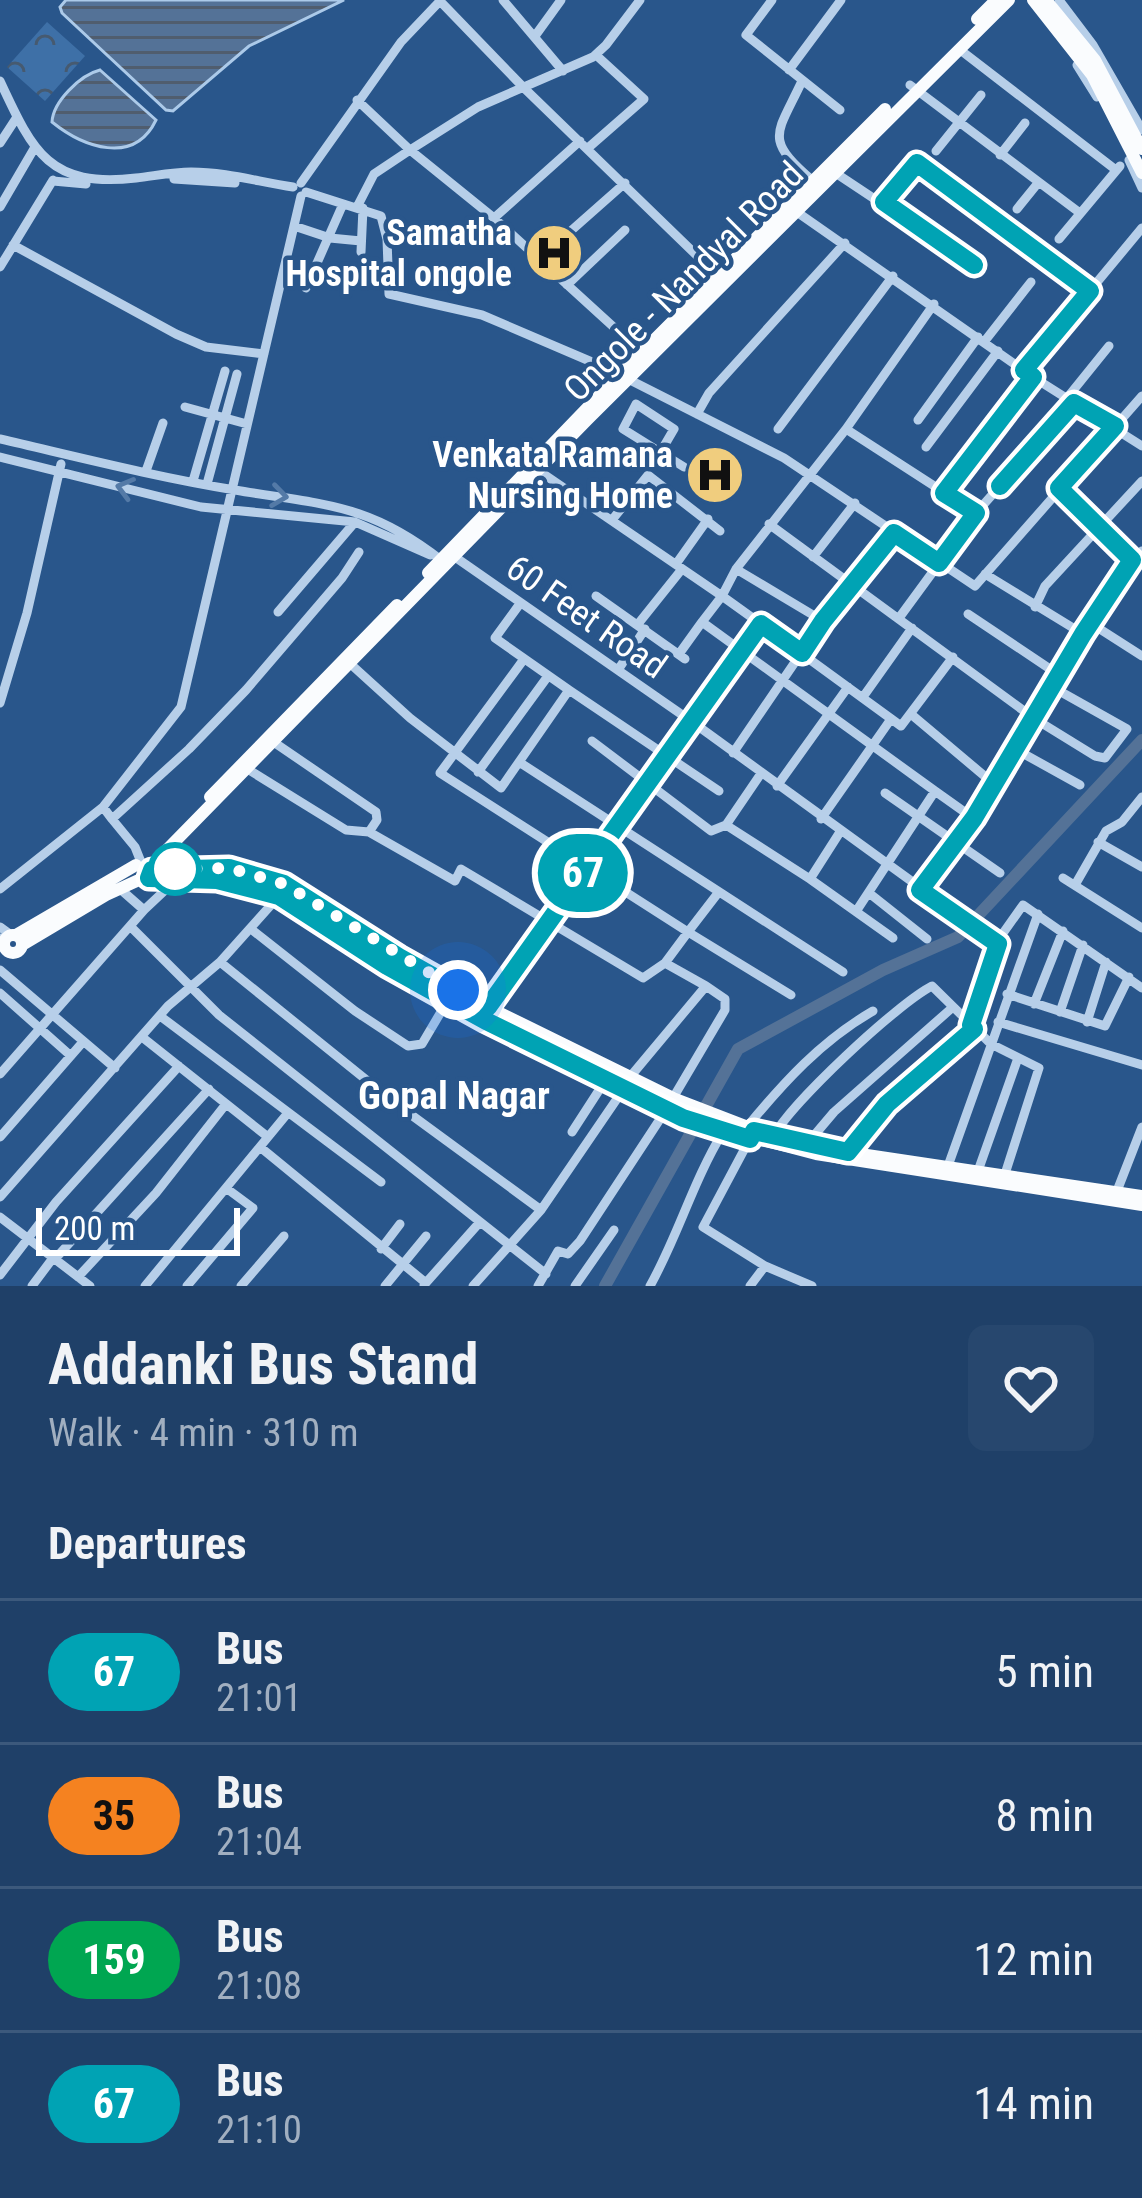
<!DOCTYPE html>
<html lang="en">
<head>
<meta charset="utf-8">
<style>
  body { margin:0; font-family:"Roboto Condensed",sans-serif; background:#27476e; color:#f1f3f6; height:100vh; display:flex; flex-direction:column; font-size:45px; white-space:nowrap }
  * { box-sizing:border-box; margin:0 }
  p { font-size:39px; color:#a1afc0 }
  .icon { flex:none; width:66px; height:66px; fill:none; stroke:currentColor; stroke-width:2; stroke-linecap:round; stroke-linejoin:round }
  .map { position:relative; height:1286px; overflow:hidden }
  .side { display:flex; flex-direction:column; background:#1f4068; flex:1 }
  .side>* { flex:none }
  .badge { padding:0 24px; border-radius:39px; font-size:42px; line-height:78px }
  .scale { position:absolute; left:36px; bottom:30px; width:204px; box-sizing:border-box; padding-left:12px; border:6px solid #fff; border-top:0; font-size:33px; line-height:42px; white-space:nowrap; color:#fff; -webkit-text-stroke:9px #29568b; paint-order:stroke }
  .you { position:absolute; width:60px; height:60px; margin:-30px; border:9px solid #fff; border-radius:50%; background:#1a73e8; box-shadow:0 0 0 18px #1a73e833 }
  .map>.badge { position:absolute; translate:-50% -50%; box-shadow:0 0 0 6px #fff }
  h2 { padding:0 48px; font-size:45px; line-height:108px }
  .round { display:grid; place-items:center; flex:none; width:126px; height:126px; border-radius:18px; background:#27476e }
  .overview { display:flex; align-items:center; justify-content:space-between; height:204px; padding:0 48px }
  h1 { font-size:57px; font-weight:700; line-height:90px }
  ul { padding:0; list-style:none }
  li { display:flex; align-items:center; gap:36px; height:144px; padding:0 48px; border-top:3px solid #3c597c }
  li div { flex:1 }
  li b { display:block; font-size:45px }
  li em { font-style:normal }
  li .badge { min-width:132px; font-weight:700; text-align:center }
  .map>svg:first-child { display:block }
</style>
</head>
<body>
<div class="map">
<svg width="1142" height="1286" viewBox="0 0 1142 1286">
  <defs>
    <pattern id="park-crowns" width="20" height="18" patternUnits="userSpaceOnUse" patternTransform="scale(3)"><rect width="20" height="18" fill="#3e70a7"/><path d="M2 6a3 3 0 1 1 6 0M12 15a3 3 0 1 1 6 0" fill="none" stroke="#465a70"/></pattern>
    <pattern id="water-rules" width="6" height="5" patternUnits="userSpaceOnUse" patternTransform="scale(3)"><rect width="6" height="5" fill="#547297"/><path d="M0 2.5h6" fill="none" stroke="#505d6e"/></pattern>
  </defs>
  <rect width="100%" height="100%" fill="#29568b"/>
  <path fill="url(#park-crowns)" d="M47 22 85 56 45 101 7 67Z"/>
  <path fill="url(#water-rules)" stroke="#accae9" stroke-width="3" d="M66 0H344L249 46 173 111 166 110 62 13 60 7Z
    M100 70 156 120C134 166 83 147 52 122 53 102 80 75 100 70Z"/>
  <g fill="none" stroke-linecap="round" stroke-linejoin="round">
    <path stroke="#547297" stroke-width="12" d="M605 1286 738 1049 883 970 958 937 1142 740"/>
    <path stroke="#b7cfe9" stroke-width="9" d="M503 0 563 71
      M772 0 746 35 840 110
      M1059 0 1093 45 1142 130
      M440 1 524 88 720 278
      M535 36 561 0
      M959 49 1116 170
      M1077 65 1097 97
      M789 70 841 0
      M0 81C33 152 49 188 136 178 154 176 173 172 191 172 226 172 259 182 293 187
      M802 81C777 135 763 138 813 181
      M910 85 1080 213
      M357 100 410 150 478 107 593 57 606 45 640 0
      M0 143 17 117
      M588 148 644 99 596 55
      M936 151 981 95
      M1000 155 1025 123
      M1129 160 1142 188
      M834 172 974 265
      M174 179 235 183
      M53 181 86 184
      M301 183 401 42 441 0
      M306 192 381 216 387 239 389 294 482 315 620 374
      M884 202 917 163 1090 291
      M0 207 35 147
      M357 207 374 174 410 150 494 218 641 352
      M1017 209 1038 183
      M794 210 1033 377 1142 446
      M494 218 580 141
      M297 227 330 238 361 241
      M1059 239 1120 166
      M13 245 176 334 206 347 264 354
      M361 252 363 208
      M539 259 625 183
      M0 267 53 180
      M567 285 625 230
      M306 288 343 204
      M984 342 1031 282
      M1024 370 1142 228
      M628 379 784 458 975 586 1142 396
      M1067 398 1109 346
      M185 407 247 424
      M697 414 709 393 845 243
      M918 420 978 337
      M778 429 893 276
      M846 429 976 513
      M0 439C78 457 156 477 235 490 322 505 367 502 441 560
      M926 447 998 351
      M660 453 674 429 636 404 623 429 684 467
      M0 457 201 507 355 522 430 555
      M146 471 163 423
      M539 471 722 596 702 622 935 791 857 910
      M193 481 225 371
      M207 484 237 374
      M1059 487 1133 560
      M944 493 1033 377
      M612 520 648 475 720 531
      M769 524 1035 719 1095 756 1105 758 1127 729 1054 688
      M455 557 691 721 998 944
      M813 557 855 503
      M676 564 708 519
      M736 569 823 621
      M985 574 1083 634
      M596 596 685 659
      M519 605 495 638 569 690 519 762 843 972
      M1035 607 1045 586 1142 481
      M278 612 355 522
      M968 614 1059 675
      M899 618 976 513 1074 403
      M638 624 682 569
      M761 624 901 726 953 657
      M1092 624 1142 656
      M679 654 702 622
      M345 659 410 718 501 788 519 762
      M524 659 440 773 688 932 718 893
      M618 670 645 629
      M569 690 719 791
      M863 697 912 628
      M0 703 27 613 61 464
      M912 715 994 784
      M592 741 711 831 726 825
      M275 743 376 812 377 820 369 832
      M1015 749 1080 785
      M733 753 823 621 894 534
      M249 770 346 830 369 832 455 881 461 869 643 978 665 963 706 986 630 1077
      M478 772 548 676
      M760 775 726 825 810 879
      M777 786 848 687
      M935 791 973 818
      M885 793 1000 873
      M103 807 112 819 189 749 246 690 342 578 359 552
      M112 819 135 847 141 862
      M821 819 891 719
      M840 832 810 879 893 938
      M1098 842 1142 867
      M1063 878 1142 928
      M1075 885 1106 831 1122 822 1142 797
      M119 888 144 910
      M0 889 103 807 181 707 301 196
      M920 890 973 818 1083 634 1142 551
      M869 893 927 939
      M130 926 219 1015 546 1274
      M0 927 11 935
      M251 929 355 1011 408 1046 422 1044 448 1000
      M0 938 4 941
      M220 962 395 1103 541 1210
      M665 963 688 932 791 995
      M0 970 115 1068
      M0 993 71 1056
      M1007 994 1105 1026 1129 977
      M1034 1004 1063 931
      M487 1009 761 624 722 596 736 569 846 429 934 304
      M1060 1012 1083 945
      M160 1016 381 1182
      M998 1022 1142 1065
      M1087 1022 1106 962
      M971 1025 1001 936 1023 905 1142 988
      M142 1037 268 1137
      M0 1074 144 910 178 878
      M673 1098 725 1010V999L706 986
      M746 1128C784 1082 821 1041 873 1011
      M572 1132 605 1081
      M752 1135 703 1227 765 1266 812 1286
      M0 1137 82 1043
      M773 1137C791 1103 897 1004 932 986L991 1044 1039 1068 1005 1174
      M806 1145 834 1112 953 1007
      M260 1147 426 1283
      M848 1152 887 1104 974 1029
      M948 1166 1038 914
      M978 1171 1018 1058
      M1117 1191 1142 1127
      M0 1197 168 1006 220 962 279 896
      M0 1217 90 1286
      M381 1249 400 1224
      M55 1259 209 1089
      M0 1275 56 1202 179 1066
      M78 1277 156 1193 226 1104
      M424 1285 480 1222
      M32 1286 53 1258
      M145 1286 287 1114
      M187 1286 253 1208 226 1188
      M241 1286 284 1236
      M385 1286 426 1236
      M473 1286 541 1210 623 1090
      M538 1286 558 1251 568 1254 580 1241 666 1110
      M575 1286 614 1230
      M650 1286C678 1236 693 1181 723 1132
      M750 1286 765 1266"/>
    <path stroke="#fafcfe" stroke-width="12" d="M1033 0 1092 75 1142 173
      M1046 0 1095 60 1142 149
      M977 19 996 0
      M428 573 620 374 885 109
      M210 797 397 605
      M151 866 588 419 1009 0
      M157 870 229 869 284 884 488 1007 673 1098 779 1139
      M149 877 217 880 279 896 387 966 486 1021 690 1121 816 1154 1142 1205
      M4 944a9 9 0 1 1 18 0a9 9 0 1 1-18 0Z
      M16 935 136 865
      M22 945 106 895 141 879
      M847 1152 1142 1196"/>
  </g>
  <defs><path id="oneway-chevron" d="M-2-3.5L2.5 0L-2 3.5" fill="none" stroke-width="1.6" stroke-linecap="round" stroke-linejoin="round" transform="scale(3)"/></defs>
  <g stroke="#547aa7">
    <use href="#oneway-chevron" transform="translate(125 488) rotate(-165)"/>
    <use href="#oneway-chevron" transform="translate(279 496) rotate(8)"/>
  </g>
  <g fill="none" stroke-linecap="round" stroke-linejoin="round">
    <defs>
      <path id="line" d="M974 265 884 202 917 163 1090 291 1024 370 1033 377 944 493 976 513 939 563 894 533 823 621 802 653 761 624 488 1007 399 957 284 884 229 868 152 870 149 878 217 880 279 896 387 966 486 1021 683 1118 750 1139 754 1131 848 1152 887 1104 974 1029 971 1025 998 944 920 890 974 818 1083 634 1132 560 1059 488 1115 426 1074 403 1000 486"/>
    </defs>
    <use href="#line" stroke="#fff" stroke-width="27"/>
    <use href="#line" stroke="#00a3b4" stroke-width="18"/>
    <path stroke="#fff" stroke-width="12" stroke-dasharray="0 21.6" d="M175 869 229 868 284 884 458 990"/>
  </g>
  <defs>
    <symbol id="hospital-disc" viewBox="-11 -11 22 22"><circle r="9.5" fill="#f0cd7e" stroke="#29568b"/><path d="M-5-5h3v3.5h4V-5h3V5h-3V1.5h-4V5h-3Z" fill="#111"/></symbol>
  </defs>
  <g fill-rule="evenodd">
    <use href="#hospital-disc" x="521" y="220" width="66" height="66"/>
    <use href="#hospital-disc" x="682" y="442" width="66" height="66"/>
  </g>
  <circle fill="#fff" stroke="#00a3b4" stroke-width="6" cx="175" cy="869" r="24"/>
  <g text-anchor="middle" stroke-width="9" stroke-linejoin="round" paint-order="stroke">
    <g font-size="36" font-weight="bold" fill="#fff" stroke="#29568b" text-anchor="end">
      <text x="512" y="245">Samatha<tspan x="512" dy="41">Hospital ongole</tspan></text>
      <text x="673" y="467">Venkata Ramana<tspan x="673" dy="41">Nursing Home</tspan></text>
    </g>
    <g font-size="36" fill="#fff" stroke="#29568b">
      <text transform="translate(683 281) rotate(-45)" y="13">Ongole - Nandyal Road</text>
      <text transform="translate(587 616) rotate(35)" y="13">60 Feet Road</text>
    </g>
    <g font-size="39" font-weight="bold" fill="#fff" stroke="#29568b">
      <text x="454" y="1109">Gopal Nagar</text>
    </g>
  </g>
</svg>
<div class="scale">200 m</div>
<div class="you" style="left:458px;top:990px"></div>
<b class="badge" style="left:583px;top:873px;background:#00a3b4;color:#fff">67</b>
</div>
<section class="side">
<div class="overview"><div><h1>Addanki Bus Stand</h1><p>Walk · 4 min · 310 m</p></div><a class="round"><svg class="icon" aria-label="heart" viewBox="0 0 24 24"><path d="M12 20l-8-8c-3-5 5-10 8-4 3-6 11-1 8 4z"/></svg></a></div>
<h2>Departures</h2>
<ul>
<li><span class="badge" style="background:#00a3b4;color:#fff">67</span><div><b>Bus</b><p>21:01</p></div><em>5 min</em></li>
<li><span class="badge" style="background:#f58220;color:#111">35</span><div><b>Bus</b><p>21:04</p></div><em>8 min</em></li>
<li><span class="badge" style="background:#00a651;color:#fff">159</span><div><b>Bus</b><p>21:08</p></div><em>12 min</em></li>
<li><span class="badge" style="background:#00a3b4;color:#fff">67</span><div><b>Bus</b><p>21:10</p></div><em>14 min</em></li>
</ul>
</section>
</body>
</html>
